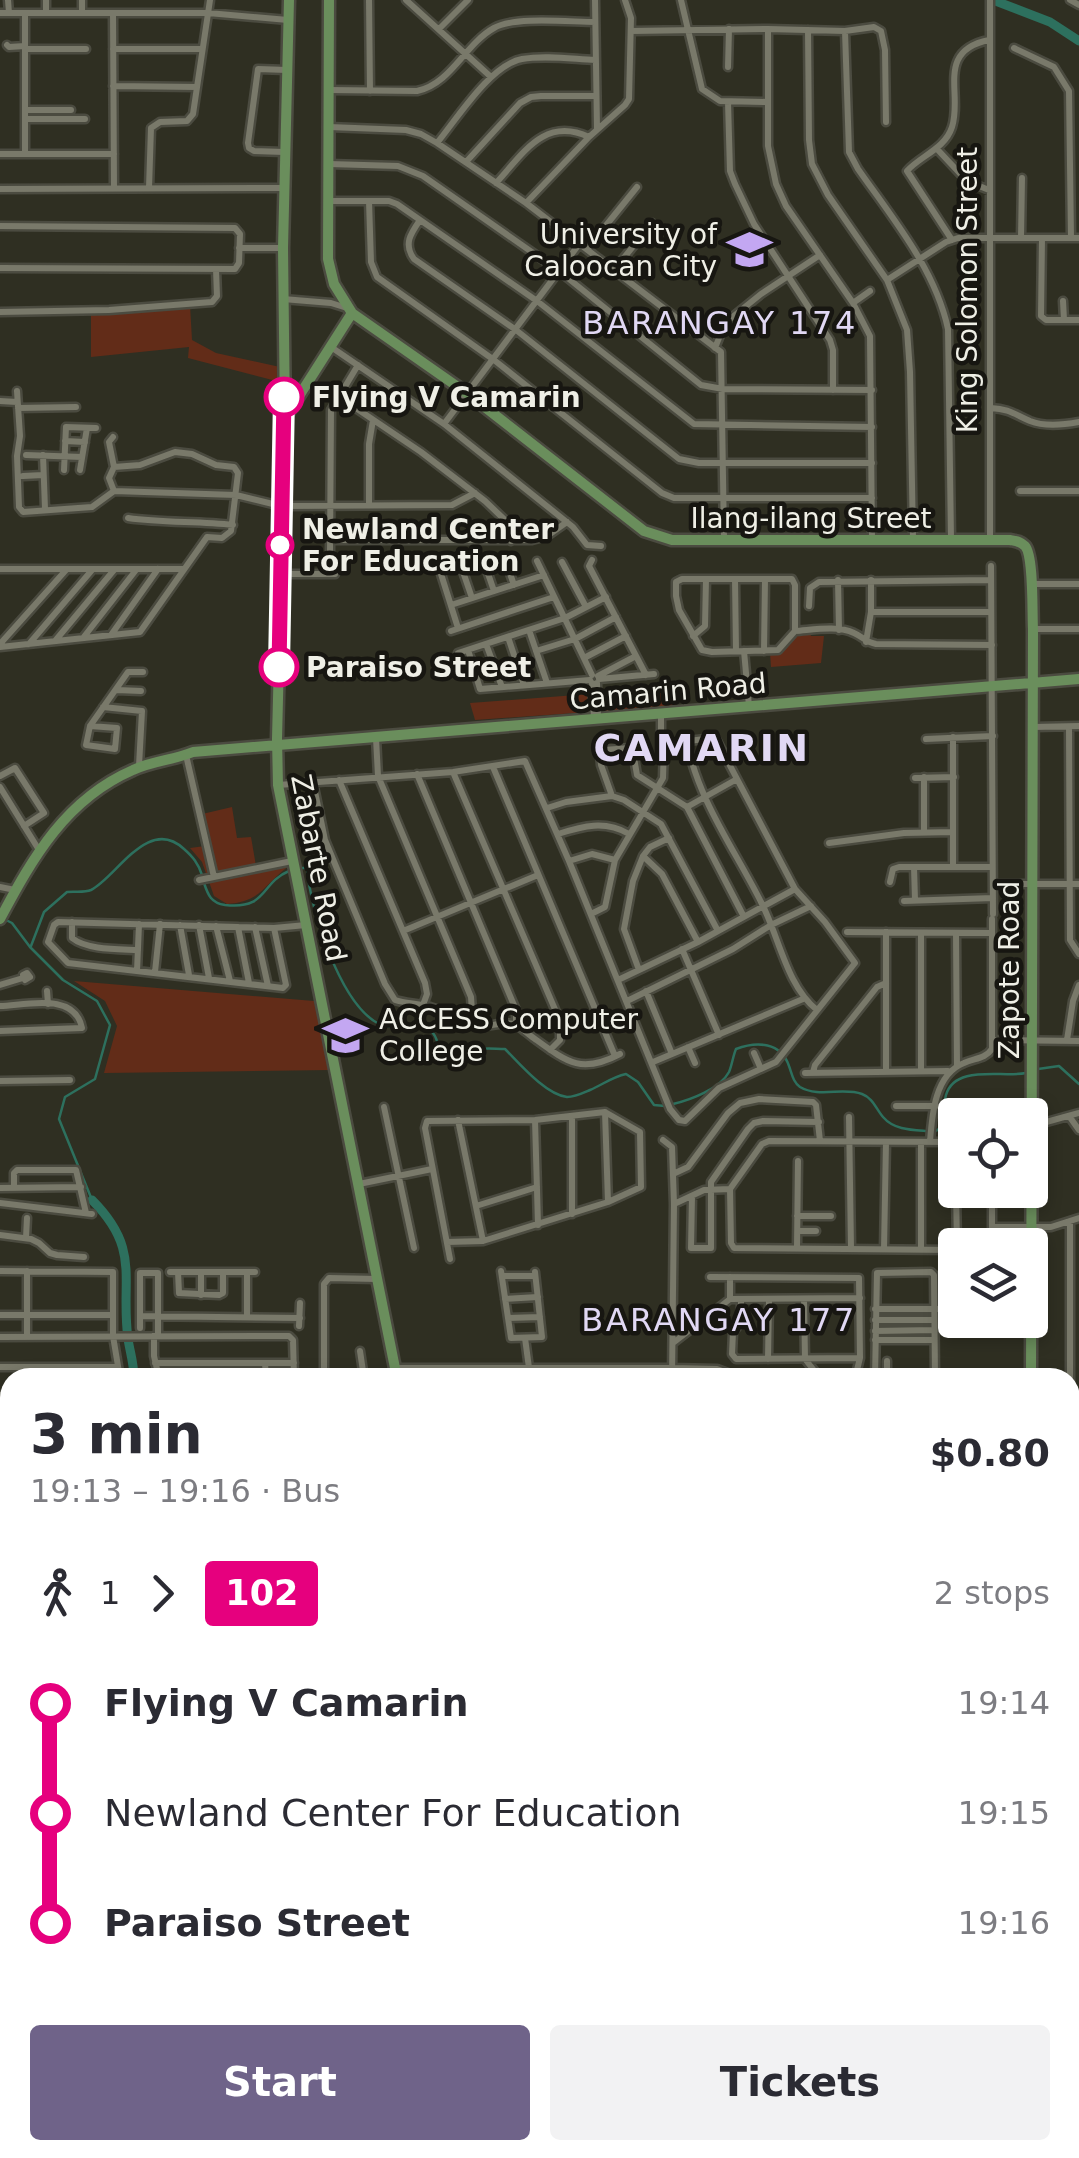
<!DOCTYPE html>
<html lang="en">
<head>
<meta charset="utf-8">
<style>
  body { margin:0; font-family:"DejaVu Sans",sans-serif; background:#f2f2f3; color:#2b2b33; height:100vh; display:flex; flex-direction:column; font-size:38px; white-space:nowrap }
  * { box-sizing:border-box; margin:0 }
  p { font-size:32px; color:#7c7c81 }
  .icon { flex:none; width:55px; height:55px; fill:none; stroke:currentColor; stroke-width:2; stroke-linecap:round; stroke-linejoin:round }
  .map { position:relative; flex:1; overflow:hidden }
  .side { position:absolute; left:0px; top:1368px; width:1080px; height:792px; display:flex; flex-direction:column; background:#fff; border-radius:30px 30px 0 0; box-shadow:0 5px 15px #0003 }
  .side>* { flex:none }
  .badge { padding:0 20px; border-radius:8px; font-size:35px; line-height:65px }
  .buttons { position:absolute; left:938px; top:1098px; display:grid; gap:20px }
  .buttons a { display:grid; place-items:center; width:110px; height:110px; border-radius:10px; background:#fff; box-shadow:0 5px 15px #0003; font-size:50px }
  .map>.badge { position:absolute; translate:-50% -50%; box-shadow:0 0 0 5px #fff }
  .legs { display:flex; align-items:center; gap:15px; height:110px; padding:0 30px; font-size:32px }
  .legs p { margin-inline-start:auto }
  .head { display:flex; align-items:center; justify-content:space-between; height:170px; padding:0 30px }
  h1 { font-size:55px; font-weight:800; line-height:75px }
  .button { display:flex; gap:20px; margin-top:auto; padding:20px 30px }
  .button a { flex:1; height:115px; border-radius:10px; background:#6f6389; color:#fff; font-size:40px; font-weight:800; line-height:115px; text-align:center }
  .button a+a { background:#f2f2f3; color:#2b2b33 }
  ul { padding:0 30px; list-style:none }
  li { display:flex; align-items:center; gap:35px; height:110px; font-size:38px }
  li i { display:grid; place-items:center; width:15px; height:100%; margin:0 12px; background:currentColor }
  li i::after { content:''; width:25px; height:25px; margin:-12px; border:8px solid; border-radius:50%; background:#fff }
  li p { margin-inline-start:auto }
  li:first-child i { background:linear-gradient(#0000 50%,currentColor 0) }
  li:last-child i { background:linear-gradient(currentColor 50%,#0000 0) }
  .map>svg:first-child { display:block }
</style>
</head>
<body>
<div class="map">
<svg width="1079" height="2158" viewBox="0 0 1079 2158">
  <rect width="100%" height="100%" fill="#2f2f22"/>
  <path fill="#622c18" d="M190 305 192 340 216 353 280 367V382L188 358 189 347 91 357V314Z
    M795 632H810L811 636H824L821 663 771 667 770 652 781 651Z
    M667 688 677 707 601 712 600 693Z
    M589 694 590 712 475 720 470 703Z
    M232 807 237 838 251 837 256 866 287 860 289 866C263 885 263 901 227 904L214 896 202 862 190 848 205 846 198 815Z
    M74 981 314 1001 331 1070 104 1073 117 1026 105 1001Z"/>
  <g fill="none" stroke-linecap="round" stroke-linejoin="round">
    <path stroke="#2d705e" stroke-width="2.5" d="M300 868H307C310 909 340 1004 379 1024 395 1032 415 1020 431 1031 440 1038 436 1052 446 1057 455 1062 465 1052 474 1050 484 1047 495 1049 505 1049 519 1063 546 1095 567 1097 575 1097 583 1093 590 1090 602 1085 612 1077 626 1074L638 1082 654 1105 665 1106
      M204 883C208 895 211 903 225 905 268 910 260 883 289 871
      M6 920 12 923 30 947 63 980 97 1001 110 1025 95 1079 65 1097 59 1119 92 1200
      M31 946 44 912 67 892C74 891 84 893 91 890 116 878 148 815 184 849 193 857 198 863 202 875
      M1038 1069 1059 1066 1079 1084
      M673 1104C690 1100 720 1089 729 1072 732 1065 733 1056 736 1049 757 1041 781 1042 789 1066 792 1074 793 1082 800 1087 819 1098 843 1087 862 1094 873 1098 876 1109 883 1117 894 1130 912 1130 927 1131
      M935 1131 944 1127C945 1117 943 1105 946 1095 955 1064 1002 1078 1026 1073
      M1070 1778 1079 1774
      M819 2154 824 2150"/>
    <path stroke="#2d705e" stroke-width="9" d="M993 0 1050 22 1079 41
      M92 1200C142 1250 120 1279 128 1339 130 1352 134 1364 134 1378
      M818 2150 820 2158"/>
    <defs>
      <path id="minor" d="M8 0 9 13
        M46 0V13
        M82 0V13
        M369 0 370 91
        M406 0 491 77
        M595 0 597 128
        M681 0 702 89 720 101 768 102
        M990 0V539
        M1070 0 1079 5
        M0 13H208L288 20
        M113 13 114 188
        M439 29 468 0
        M768 29V146L776 184 786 206 853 303 870 336 872 539
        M808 30 809 140 812 164 828 195 887 280 907 330 910 372 913 539
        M631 31 768 29 845 31 874 27 881 31 885 50 886 122
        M845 31 849 152 858 169C893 219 935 269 948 329L951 539
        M7 45 9 47 25 46
        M1014 48 1054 67 1069 91 1071 238
        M25 49H86
        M113 49H202
        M728 67 729 29
        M113 86 197 87
        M329 90 417 91C451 84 465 44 494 28 515 16 570 22 595 22
        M728 102 730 171 735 184 754 224 830 340 833 350V390
        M25 110H71
        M25 119H85
        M329 127 406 130 421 134 437 143 526 203 721 352 724 539
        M437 143C457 119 490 65 522 59 546 55 572 59 595 60
        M937 149 967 181 989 190
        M284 152 254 151 249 148 248 143 258 69 287 70
        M0 154H114
        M25 154V13
        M466 162 520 103 531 97 541 96H596
        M329 164 398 166 423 176 559 271 701 385 723 389 872 390
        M496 183C523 154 544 116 589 137
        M149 188 151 128 160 122 187 121 193 114 210 0
        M0 189 284 188
        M329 201H389L397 204 537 301 694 424 872 427
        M369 201 371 262 377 277 494 360 662 493 674 498H872
        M526 203 589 137 625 105 629 99 631 18 625 0
        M420 220C411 233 403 244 414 259L516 330 679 459 699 463H872
        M0 226 235 228 240 234 239 263 235 269 0 268
        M1021 238 1022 178
        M1042 238 1041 316 1046 320H1079
        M952 240 907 171C920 156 945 149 952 127 963 94 935 51 989 40
        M239 248H283
        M587 249 637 187
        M614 270 652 223
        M887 280 946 242 958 238H1079
        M283 299 331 303 347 308
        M1063 301 1064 320
        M853 303 870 291
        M0 312 109 310 212 302 217 296 216 269
        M331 347 444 424 573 527 587 545 601 546
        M715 348 725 323 761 294 820 255
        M17 391 20 436 17 456 19 507 23 512 92 507 114 491 236 495 281 506 452 505 475 493
        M338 396 421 452 485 501 506 521 510 530 511 541
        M0 401 17 402
        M18 408 76 407
        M991 408C1009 409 1014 414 1030 421 1045 427 1063 425 1079 422
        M444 424 580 243
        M113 437 109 442 114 467
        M65 441 85 442
        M26 455 82 457
        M43 455 45 509
        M64 470 66 427 96 428
        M80 470 87 428
        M23 476 43 475
        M1020 491H1079
        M369 505V444L373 420
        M128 518C163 523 198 521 233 525
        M330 540H532L547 536 567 522
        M330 553 331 410 358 365
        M592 560 589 566 646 675
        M537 561 592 675
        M484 562 494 591
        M506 562 514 585
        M562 562 586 607
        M460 563 472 598
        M991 566 993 914
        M0 569H184
        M281 574H335V565
        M441 574 458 628
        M682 579H792L795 585V631L778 650 712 652 702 650 679 610 676 596V582Z
        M735 579 736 651
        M838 580 839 630
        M1032 584H1079
        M451 605 544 575
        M809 606 810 588 819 582 991 580
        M871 612H991
        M1034 629H1079
        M529 630 547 683
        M451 631 554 597
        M795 631C812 630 838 625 854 633 863 637 866 642 876 644L992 645
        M111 635 158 569
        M693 636 705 626 706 579
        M508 637 524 685
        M83 638 136 570
        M55 641 114 570
        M866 642 871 612V580
        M0 644 66 570
        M29 644 92 570
        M486 644 502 687
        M0 647 140 632 207 537 222 538 231 531 238 473 234 467 216 465 192 454 175 452 140 465 114 467 109 478 114 491
        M468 650 480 689 590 680
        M536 651 575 639 616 617
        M744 651 749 706
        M764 651 765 579
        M458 653 565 618 606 597
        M584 658 626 636
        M598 676 636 656
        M599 679 654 674
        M592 683 594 718
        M597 683 598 718
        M117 690 141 691
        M103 707 142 711 139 766
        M661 714V744
        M90 726 117 728 115 749 86 745 90 726 128 672H143
        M1034 727 1079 726
        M1069 727 1070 940 1079 954
        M953 737V866
        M376 738 378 776 471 997 472 1011 470 1023
        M926 739 993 736
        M687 742C698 800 735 850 761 902 779 936 786 985 817 1010
        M186 755 214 877
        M493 767 615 1056
        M453 772 560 1021V1040L550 1050
        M417 774 516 1010V1025
        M0 776 15 768 44 813 24 826
        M924 777V832
        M915 778 954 777
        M339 780 425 983 427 994 423 1005
        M313 782 325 840 385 984 395 1000C407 1004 421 1003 433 1008 448 1013 461 1023 477 1026 489 1028 503 1020 516 1025 522 1028 529 1035 535 1039 568 1063 582 1074 620 1054
        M278 785 453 772 525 761 569 861 670 1109 679 1120 685 1121 719 1088 776 1062 855 963 825 922 795 889 717 741 713 738 664 744
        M0 787 39 850
        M612 796 601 765 600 754 604 750 630 748 633 752 637 775 687 807 743 915
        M687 807 737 779
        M547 808 566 802 612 796 624 800 661 824 718 931
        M558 834C583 826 605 820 629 834
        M829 843 904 833 953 832
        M643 856 662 874 698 942
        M569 861 592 854 615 860
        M914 867 915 900
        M199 880 292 861
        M890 882 893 869 899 867H992
        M993 884H1079
        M0 887 15 890
        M904 901 993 898
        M591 914 605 907 615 860 663 778 664 744
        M72 922V938C87 950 117 949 138 950
        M180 925 189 975
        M199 925 209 978
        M216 926 230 981
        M238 927 249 983
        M255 927 268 986
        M274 928 286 985 283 988 68 963 48 942 54 925 58 922 274 928 306 925
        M403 931 538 875
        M847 932 992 933
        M886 932V1071
        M956 933 957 1066
        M682 949 719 1035
        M639 970 624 929 633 881 643 856 650 847 669 838
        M137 971 139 924
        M155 972 160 924
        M27 973 30 977 25 980 23 975Z
        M618 980 698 942 795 889
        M0 985 23 978
        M47 991 48 1004
        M646 991 672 1054
        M627 1001 733 949 771 925 811 906
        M0 1006C27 1005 75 992 82 1028L0 1031
        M993 1040 1079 1041
        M1067 1040 1073 1001 1079 985
        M688 1047 695 1063
        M754 1053 761 1069
        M653 1062 803 999
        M921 1071V933
        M813 1072 815 1065 877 987 886 983
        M805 1073 948 1071
        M0 1081 70 1080
        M958 1105H993V1115
        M896 1106H936
        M384 1107 414 1248
        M605 1112 608 1202
        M572 1116V1214
        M1069 1116 1079 1130
        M849 1117 851 1248
        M458 1120 483 1241
        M535 1120 538 1225
        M1032 1126 1079 1113
        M663 1140 672 1147 674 1204 672 1378
        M930 1142C932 1114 935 1074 964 1063 975 1058 985 1059 992 1049V919
        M673 1174 688 1167 728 1113 740 1103 759 1099 813 1102 816 1105 820 1141
        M359 1184 432 1169
        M0 1188 81 1187
        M14 1188V1173L17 1170H76L86 1213
        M730 1189 731 1243 734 1248 955 1250
        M730 1189 762 1144 769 1141 955 1142
        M956 1190 957 1245
        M692 1196 691 1248H711V1182L748 1129 754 1123 763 1121 819 1122
        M0 1203 92 1214
        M674 1204 704 1190 730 1189
        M476 1206 537 1187
        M797 1216H831
        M1070 1221V1489
        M992 1227H1051L1079 1218
        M798 1231H816
        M0 1235 31 1239 39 1243 50 1253 57 1255 84 1257
        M26 1238 27 1218
        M447 1242 483 1241 608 1202 641 1187 640 1132 605 1112 535 1120 427 1121 425 1128 450 1259
        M992 1245V1190
        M797 1247 798 1161
        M884 1249 886 1142
        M921 1249V1142
        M0 1271 113 1272V1336L120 1378
        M27 1271V1337
        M501 1271 511 1338 542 1337 535 1272
        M170 1272H255
        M178 1272 179 1293 219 1295 223 1293V1272
        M502 1276H535
        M710 1277 859 1278 860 1358 855 1378
        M201 1295V1272
        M505 1299 538 1297
        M730 1299V1277
        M741 1299V1322L733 1332 732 1354 736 1359 860 1358
        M804 1299 805 1359 820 1378
        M875 1309H939
        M0 1315H113
        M140 1316 300 1318
        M247 1317V1272
        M508 1318 540 1317
        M875 1320H934
        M299 1326 300 1303
        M140 1328V1273H158V1336
        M875 1331 934 1330
        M154 1336V1356L159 1378
        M0 1337 289 1336 293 1340 294 1378
        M525 1338 529 1368
        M875 1340H934
        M673 1343 730 1299 860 1298
        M360 1351 364 1378
        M768 1359 769 1299
        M155 1363H294
        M265 1363 266 1378
        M0 1367H117
        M395 1368H672L717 1369 741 1378
        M324 1378V1284L329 1278 377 1279
        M875 1378 877 1273 931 1272 934 1275 935 1378
        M887 1378V1361
        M0 1395H10
        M0 1421H10
        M0 1452H10
        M0 1479 10 1478
        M0 1504H10
        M7 1530 9 1598
        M1070 1538 1071 1598
        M0 1630H10
        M1070 1668 1079 1662
        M0 1724H10
        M1070 1804H1078
        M10 1818V1680
        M1070 1821H1079
        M0 1857 10 1850
        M1070 1876 1079 1873
        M0 1887 10 1880
        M0 1909 10 1913
        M1070 1951 1079 1948
        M0 1986H10
        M0 2013H10
        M0 2040H10
        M1070 2052 1079 2045
        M0 2130H7L10 2126V2040
        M1073 2132V2105L1079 2087
        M433 2150V2158
        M519 2150 521 2158
        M639 2150 640 2158
        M759 2150V2158
        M802 2150 810 2158
        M837 2150 841 2158
        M963 2150V2158
        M670 2151 672 2158
        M0 2153 196 2152
        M318 2158V2150
        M456 2158V2150
        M711 2158 726 2150"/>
      <path id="major" d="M289 0 283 248 285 418 277 739 278 785 397 1378
        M329 0 328 259 334 284 352 313 468 394 644 531 672 540H1010C1016 541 1020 541 1025 546 1034 556 1032 614 1033 629L1031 1378
        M285 418 352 313
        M0 919C33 857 66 799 133 770 152 761 174 760 193 752L1079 679
        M1070 1741 1079 1738
        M552 2150 554 2158"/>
    </defs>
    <use href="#minor" stroke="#4b4b40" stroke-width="11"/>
    <use href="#major" stroke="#4b4b40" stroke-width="15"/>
    <use href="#minor" stroke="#79796a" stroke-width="6"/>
    <use href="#major" stroke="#6a8e5c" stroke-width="10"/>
  </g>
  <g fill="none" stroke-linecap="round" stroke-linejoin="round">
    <defs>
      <path id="line-1" d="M279 667 284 397"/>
    </defs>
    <use href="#line-1" stroke="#fff" stroke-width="22"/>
    <use href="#line-1" stroke="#e6007e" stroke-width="15"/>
  </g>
  <defs>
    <symbol id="university-bare" viewBox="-9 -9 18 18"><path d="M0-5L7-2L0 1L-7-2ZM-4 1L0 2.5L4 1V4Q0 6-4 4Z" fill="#c3a7f2" stroke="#171611" stroke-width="2.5" paint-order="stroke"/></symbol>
  </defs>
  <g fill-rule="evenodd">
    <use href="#university-bare" x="718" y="218" width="63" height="63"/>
    <use href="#university-bare" x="314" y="1004" width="63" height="63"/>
  </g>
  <g fill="#fff" stroke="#e6007e" stroke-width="5">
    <circle cx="284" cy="397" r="18"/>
    <circle cx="280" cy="545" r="12"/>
    <circle cx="279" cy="667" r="18"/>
  </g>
  <g text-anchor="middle" stroke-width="9" stroke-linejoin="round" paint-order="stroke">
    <g font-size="28" fill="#efefe6" stroke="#171611" text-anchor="end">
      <text x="717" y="244">University of<tspan x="717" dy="32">Caloocan City</tspan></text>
      <text x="379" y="1029" text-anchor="start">ACCESS Computer<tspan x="379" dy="32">College</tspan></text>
    </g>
    <g font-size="28" fill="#efefe6" stroke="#171611">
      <text transform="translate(967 290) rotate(-90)" y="10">King Solomon Street</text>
      <text x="811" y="528">Ilang-ilang Street</text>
      <text transform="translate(668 691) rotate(-5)" y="10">Camarin Road</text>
      <text transform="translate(319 868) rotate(79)" y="10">Zabarte Road</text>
      <text transform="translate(1009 970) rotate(-90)" y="10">Zapote Road</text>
    </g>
    <g font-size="28" font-weight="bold" fill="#efefe6" stroke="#171611" text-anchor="start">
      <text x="312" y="407">Flying V Camarin</text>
      <text x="302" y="539">Newland Center<tspan x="302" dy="32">For Education</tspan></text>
      <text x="306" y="677">Paraiso Street</text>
    </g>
    <g font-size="32" letter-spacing="2.5" fill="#e1d8f4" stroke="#171611">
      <text x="720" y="334">BARANGAY 174</text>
      <text x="719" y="1331">BARANGAY 177</text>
    </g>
    <g font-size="38" font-weight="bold" letter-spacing="2.5" fill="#e1d8f4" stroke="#171611">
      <text x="702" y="761">CAMARIN</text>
    </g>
  </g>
</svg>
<div class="buttons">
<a><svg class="icon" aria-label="locate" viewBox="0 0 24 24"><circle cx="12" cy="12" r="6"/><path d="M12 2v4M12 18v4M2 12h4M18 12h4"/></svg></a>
<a><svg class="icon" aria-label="layers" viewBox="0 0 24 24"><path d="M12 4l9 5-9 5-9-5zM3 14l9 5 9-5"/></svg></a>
</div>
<section class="side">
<div class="head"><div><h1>3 min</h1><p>19:13 – 19:16 · Bus</p></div><b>$0.80</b></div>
<div class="legs"><svg class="icon" aria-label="walk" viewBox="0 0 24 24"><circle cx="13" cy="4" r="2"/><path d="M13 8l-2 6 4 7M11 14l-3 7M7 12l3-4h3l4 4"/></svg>1<svg class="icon" aria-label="forward" viewBox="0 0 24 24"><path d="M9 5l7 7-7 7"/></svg><b class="badge" style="background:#e6007e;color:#fff">102</b><p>2 stops</p></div>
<ul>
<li><i style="color:#e6007e"></i><b>Flying V Camarin</b><p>19:14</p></li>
<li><i style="color:#e6007e"></i><span>Newland Center For Education</span><p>19:15</p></li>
<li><i style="color:#e6007e"></i><b>Paraiso Street</b><p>19:16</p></li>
</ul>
<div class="button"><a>Start</a><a>Tickets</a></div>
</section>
</div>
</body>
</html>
